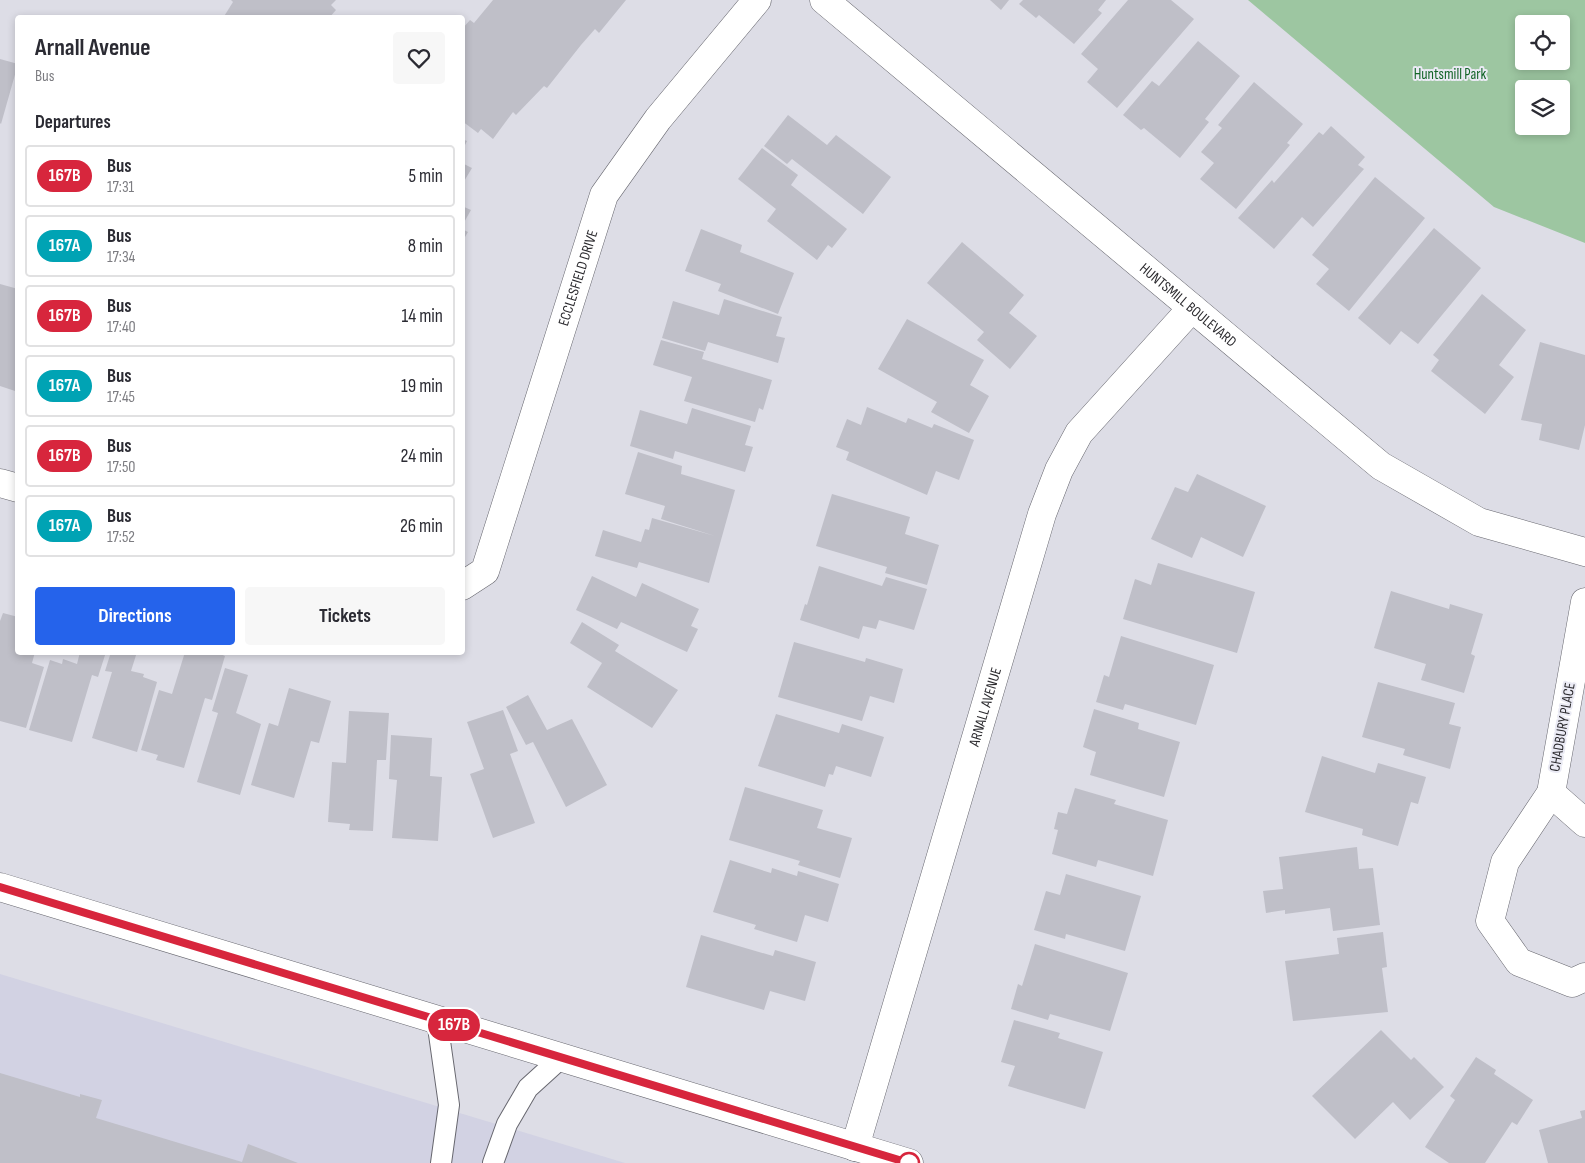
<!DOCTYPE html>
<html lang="en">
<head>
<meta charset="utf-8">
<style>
  body { margin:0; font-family:"Sofia Sans Condensed",sans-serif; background:#f7f7f7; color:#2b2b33; height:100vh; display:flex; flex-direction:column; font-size:19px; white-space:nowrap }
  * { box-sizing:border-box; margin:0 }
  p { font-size:16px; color:#7c7c81 }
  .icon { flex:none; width:28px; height:28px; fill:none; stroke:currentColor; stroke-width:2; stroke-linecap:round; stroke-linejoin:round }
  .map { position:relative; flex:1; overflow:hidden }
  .sheet { position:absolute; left:15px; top:15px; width:450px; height:640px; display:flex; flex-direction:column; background:#fff; border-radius:5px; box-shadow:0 2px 8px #0003 }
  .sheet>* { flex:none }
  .badge { padding:0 10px; border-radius:16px; font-size:18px; line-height:32px }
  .controls { position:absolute; left:1515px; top:15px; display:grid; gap:10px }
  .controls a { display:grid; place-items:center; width:55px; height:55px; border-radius:5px; background:#fff; box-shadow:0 2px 8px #0003; font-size:25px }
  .map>.badge { position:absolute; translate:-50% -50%; box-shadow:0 0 0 2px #fff }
  h2 { padding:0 20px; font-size:19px; line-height:45px }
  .round { display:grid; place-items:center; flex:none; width:52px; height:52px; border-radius:5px; background:#f7f7f7 }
  .head { display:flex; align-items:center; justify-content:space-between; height:85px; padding:0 20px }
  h1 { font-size:24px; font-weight:700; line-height:38px }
  .cta { display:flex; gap:10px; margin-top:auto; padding:10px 20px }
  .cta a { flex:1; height:58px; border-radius:5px; background:#2563eb; color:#fff; font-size:20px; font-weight:700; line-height:58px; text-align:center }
  .cta a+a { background:#f7f7f7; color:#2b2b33 }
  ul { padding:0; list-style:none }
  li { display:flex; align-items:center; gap:15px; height:62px; margin:0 10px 8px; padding:0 10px; border:2px solid #e1e1e2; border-radius:5px }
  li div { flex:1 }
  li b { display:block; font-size:19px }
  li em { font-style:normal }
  li .badge { min-width:55px; font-weight:700; text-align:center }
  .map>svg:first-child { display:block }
</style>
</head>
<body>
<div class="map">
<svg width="1585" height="1163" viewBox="0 0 1585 1163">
  <rect width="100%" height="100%" fill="#dddde6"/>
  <path fill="#d2d2e3" d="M0 974 625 1163H0Z"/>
  <path fill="#9dc6a1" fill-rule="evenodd" d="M1248 0H1585V243L1494 207ZM1524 24H1561V61H1524ZM1524 89H1561V126H1524Z"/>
  <path fill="#bfbfc8" d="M231 0H336L331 5 336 10 329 18H223L233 2Z
    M493 0H626L599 33 595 29 581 45 547 88 544 86 516 115 513 112 493 139 481 129 478 133 462 121V29L470 20 474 23Z
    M990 0H1009L1001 10Z
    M1023 0H1106L1098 10 1102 13 1074 44 1039 15 1036 18 1019 4Z
    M1128 0H1171L1194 19 1117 108 1087 82 1098 69 1081 54Z
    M1198 41 1240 76 1205 119 1209 122 1180 158 1144 128 1141 130 1123 115 1152 81 1159 86Z
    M0 59 18 64 1 124 0 123Z
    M1254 82 1303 124 1287 143 1290 145 1236 209 1200 179 1214 163 1201 152 1222 128 1218 125Z
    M788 115 827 145 836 135 891 177 863 214 792 159 787 164 764 146Z
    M1331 126 1365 157 1358 165 1364 169 1313 227 1302 217 1274 249 1238 218 1272 180 1274 183 1319 132 1323 135Z
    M462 139 467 141 462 151Z
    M762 148 798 175 791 185 847 229 832 248 828 245 817 260 767 221 776 209 738 179Z
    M462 163 472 168 463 183 465 184 462 190Z
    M1375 177 1425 218 1349 311 1316 284 1329 269 1312 255Z
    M462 206 471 210 462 226Z
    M1434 228 1481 268 1418 344 1401 331 1390 345 1358 318Z
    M462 229 468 232 462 242Z
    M701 229 742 245 740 252 794 273 778 314 718 291 721 284 685 271Z
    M962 242 1024 295 1009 313 1037 336 1010 369 977 340 984 332 927 283Z
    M0 284 18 289V382L15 391 0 386Z
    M1482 294 1526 330 1499 365 1514 377 1485 414 1431 371 1439 360 1433 355Z
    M724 299 782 317 776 336 785 338 778 363 708 342 705 351 662 338 673 301 719 315Z
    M907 319 984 360 970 385 989 396 969 433 931 412 937 402 878 369Z
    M661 340 704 352 702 359 772 380 763 410 759 408 755 422 684 401 692 377 653 365Z
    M1540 342 1585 355V425L1579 450 1539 440 1542 424 1521 420Z
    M867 407 906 423 908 418 932 428 934 424 974 440 959 480 936 471 927 495 846 460 849 452 836 447 847 419 861 425Z
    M692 408 751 426 745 445 753 447 745 472 675 451 673 459 630 446 640 410 687 424Z
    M638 452 682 466 681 474 735 490 709 583 639 562 637 568 595 556 603 530 641 542 645 529 649 530 652 518 715 536 661 519 665 506 625 494Z
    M1197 474 1266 506 1243 557 1201 537 1192 558 1151 539 1175 487 1188 492Z
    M832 494 910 517 905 534 939 545 927 585 885 573 887 567 816 546Z
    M1158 563 1255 592 1237 653 1123 619 1135 579 1151 585Z
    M819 566 882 586 886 577 927 589 914 630 879 620 876 629 863 626 859 639 800 620 805 604 807 605Z
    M592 576 636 597 642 583 699 609 691 626 698 629 687 652 621 622 617 629 576 610Z
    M1391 591 1449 609 1450 604 1483 614 1471 654 1475 656 1464 693 1421 680 1426 664 1374 648Z
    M3 613 18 617V652H35L32 663 44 667 26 728 0 721V621Z
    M582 622 619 645 615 651 678 690 652 728 587 687 602 663 570 643Z
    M1121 636 1214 665 1196 725 1125 704 1123 710 1096 702 1104 675 1109 677Z
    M794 642 865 662 866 658 903 669 894 703 870 696 862 721 778 697Z
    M80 652H106L98 677 92 675 72 742 29 730 50 660 62 664 63 659 77 664Z
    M111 652H137L131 671 144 674 143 677 157 682 137 752 92 738 112 672 105 671Z
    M185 652H215L225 656 212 700 205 698 184 768 156 760 158 755 141 750 159 690 172 694Z
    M225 668 248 675 236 713 261 724 240 795 197 782 218 713 212 711Z
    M1378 682 1455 703 1449 724 1461 727 1450 769 1403 755 1405 749 1362 737Z
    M289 688 331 701 319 743 311 741 294 798 251 785 269 723 278 726Z
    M528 695 547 730 572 719 607 785 566 807 533 742 526 745 506 707Z
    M1094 709 1139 723 1138 729 1180 742 1164 797 1090 775 1096 752 1083 747Z
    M503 710 518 751 510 754 535 823 493 838 470 774 484 769 467 722Z
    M349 711 389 713 386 760H377L373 831 349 830 350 824 328 822 332 762 346 763Z
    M776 714 839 733 842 724 884 737 871 777 836 766 833 775 829 774 825 787 758 766Z
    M391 735 432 738 430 776 442 777 438 841 392 838 397 780 389 779Z
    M1322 756 1375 773 1378 763 1426 777 1418 804 1411 802 1398 846 1362 835 1363 829 1305 812Z
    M745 787 823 810 817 828 852 838 840 878 798 865 800 861 729 840Z
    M1075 788 1116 800 1114 804 1168 820 1153 876 1098 860 1096 867 1052 854 1058 830 1054 829 1058 812 1067 814Z
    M1357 847 1359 869 1373 868 1380 925 1333 931 1330 908 1285 914V910L1266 913 1263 891 1283 889 1279 857Z
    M730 860 771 873 772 868 797 876 798 871 839 884 828 922 805 915 797 942 754 929 756 925 713 912Z
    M1066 874 1141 896 1125 951 1066 934 1065 939 1034 930 1046 891 1060 895Z
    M1383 932 1387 967 1382 968 1388 1012 1293 1021 1285 961 1339 954 1337 938Z
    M701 935 773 956 775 950 816 962 805 1001 770 991 764 1010 686 987Z
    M1035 944 1128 973 1110 1031 1050 1014 1048 1020 1011 1009 1018 984 1022 986Z
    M1014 1020 1060 1033 1058 1038 1103 1052 1085 1109 1008 1086 1015 1066 1001 1062Z
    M1381 1030 1411 1060 1414 1057 1444 1087 1410 1120 1393 1102 1355 1139 1312 1096Z
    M1476 1057 1496 1070 1494 1074 1533 1100 1517 1125 1512 1122 1485 1163H1449L1425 1147 1455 1100 1450 1096Z
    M0 1073 80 1097V1094L102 1100 96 1118 242 1162 248 1144 298 1163H0Z
    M1585 1110V1163H1548L1539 1130 1582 1118 1580 1111Z"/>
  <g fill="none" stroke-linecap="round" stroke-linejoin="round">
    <defs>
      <path id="lane" d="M437 1020 449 1105 441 1163
        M493 1163 507 1124 528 1088 561 1058"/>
      <g id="street">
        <path d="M0 483 18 488"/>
        <path id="s1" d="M462 586 485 571 604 195 658 119 757 0"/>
        <path d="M1585 602 1551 793 1505 862 1490 921 1519 962 1572 983 1585 977"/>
        <path d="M1551 793 1585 823"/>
      </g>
      <g id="secondary">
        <path id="s2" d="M824 0 1381 466 1479 522 1585 552"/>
        <path d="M0 887 909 1163"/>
        <path id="s3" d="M855 1147 1042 514 1059 470 1079 433 1192 308"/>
      </g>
    </defs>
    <use href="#lane" stroke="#67676f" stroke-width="22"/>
    <use href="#street" stroke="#67676f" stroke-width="29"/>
    <use href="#secondary" stroke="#67676f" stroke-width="29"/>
    <use href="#lane" stroke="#fff" stroke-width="20"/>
    <use href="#street" stroke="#fff" stroke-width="28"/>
    <use href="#secondary" stroke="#fff" stroke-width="28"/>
  </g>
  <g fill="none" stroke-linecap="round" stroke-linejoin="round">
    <defs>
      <path id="line" d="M0 887 909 1163"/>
    </defs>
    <use href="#line" stroke="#fff" stroke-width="11"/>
    <use href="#line" stroke="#d7263d" stroke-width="8"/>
  </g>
  <circle fill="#fff" stroke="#d7263d" stroke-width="2.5" cx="909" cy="1163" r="10"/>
  <g text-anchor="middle" stroke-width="4" stroke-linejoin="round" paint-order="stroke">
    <g font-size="15" fill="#136528" stroke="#eaeaf4">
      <text x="1450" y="79">Huntsmill Park</text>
    </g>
    <g font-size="15" fill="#2b2a2e" stroke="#eaeaf4">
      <text dy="5" stroke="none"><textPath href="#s1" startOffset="335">ECCLESFIELD DRIVE</textPath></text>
      <text dy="5" stroke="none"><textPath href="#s2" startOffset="475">HUNTSMILL BOULEVARD</textPath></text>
      <text dy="5" stroke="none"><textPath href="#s3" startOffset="459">ARNALL AVENUE</textPath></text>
      <text transform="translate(1562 727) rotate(-80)" y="5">CHADBURY PLACE</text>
    </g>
  </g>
</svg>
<div class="controls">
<a><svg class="icon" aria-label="locate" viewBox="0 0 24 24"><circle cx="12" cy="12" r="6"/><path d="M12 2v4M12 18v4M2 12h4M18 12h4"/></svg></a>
<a><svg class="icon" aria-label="layers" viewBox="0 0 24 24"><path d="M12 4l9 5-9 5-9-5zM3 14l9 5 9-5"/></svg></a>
</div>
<b class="badge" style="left:454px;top:1025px;background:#d7263d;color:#fff">167B</b>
<section class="sheet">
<div class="head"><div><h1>Arnall Avenue</h1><p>Bus</p></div><a class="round"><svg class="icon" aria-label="heart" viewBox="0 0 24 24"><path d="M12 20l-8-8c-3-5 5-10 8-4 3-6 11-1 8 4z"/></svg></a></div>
<h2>Departures</h2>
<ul>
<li><span class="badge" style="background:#d7263d;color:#fff">167B</span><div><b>Bus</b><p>17:31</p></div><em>5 min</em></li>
<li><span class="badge" style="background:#00a3b4;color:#fff">167A</span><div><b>Bus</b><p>17:34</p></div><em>8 min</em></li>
<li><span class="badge" style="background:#d7263d;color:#fff">167B</span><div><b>Bus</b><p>17:40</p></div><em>14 min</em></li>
<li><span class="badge" style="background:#00a3b4;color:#fff">167A</span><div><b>Bus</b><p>17:45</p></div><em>19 min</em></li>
<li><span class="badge" style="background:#d7263d;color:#fff">167B</span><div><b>Bus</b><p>17:50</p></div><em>24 min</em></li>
<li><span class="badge" style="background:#00a3b4;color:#fff">167A</span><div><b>Bus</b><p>17:52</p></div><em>26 min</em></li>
</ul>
<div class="cta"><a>Directions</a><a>Tickets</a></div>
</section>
</div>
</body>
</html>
